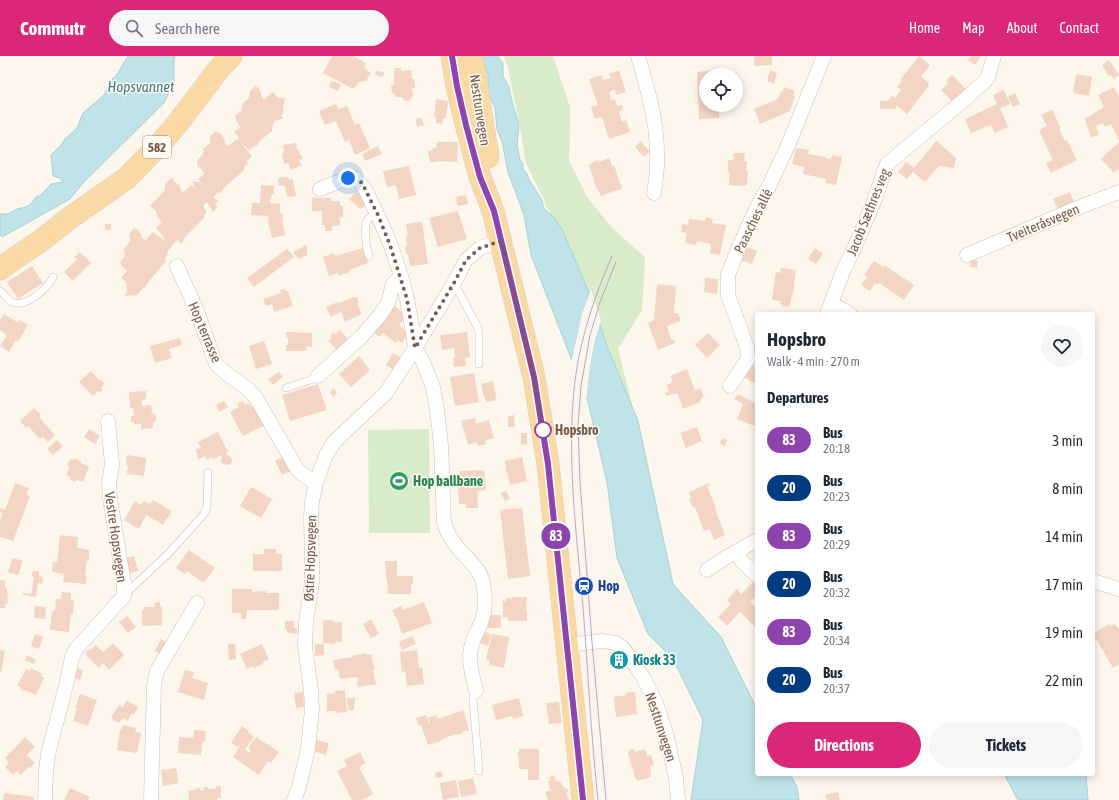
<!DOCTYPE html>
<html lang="en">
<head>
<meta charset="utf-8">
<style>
  body { margin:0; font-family:"Asap Condensed",sans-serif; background:#f6f6f7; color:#1f2937; height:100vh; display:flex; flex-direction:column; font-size:15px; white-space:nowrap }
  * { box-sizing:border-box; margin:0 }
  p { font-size:13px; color:#747a83 }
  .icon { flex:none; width:22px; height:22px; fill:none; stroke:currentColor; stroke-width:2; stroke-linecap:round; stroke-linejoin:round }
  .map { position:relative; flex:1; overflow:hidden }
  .details { position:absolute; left:755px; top:256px; width:340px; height:464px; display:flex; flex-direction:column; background:#fff; border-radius:4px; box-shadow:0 2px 10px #0003 }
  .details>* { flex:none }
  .badge { padding:0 8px; border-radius:13px; font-size:14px; line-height:26px }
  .fabs { position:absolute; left:699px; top:12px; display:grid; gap:8px }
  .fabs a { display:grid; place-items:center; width:44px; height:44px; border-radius:50%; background:#fff; box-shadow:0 2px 10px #0003; font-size:20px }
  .you { position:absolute; width:20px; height:20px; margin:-10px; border:3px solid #fff; border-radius:50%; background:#1a73e8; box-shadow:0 0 0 6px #1a73e833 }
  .map>.badge { position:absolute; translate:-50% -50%; box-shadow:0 0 0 2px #fff }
  h2 { padding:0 12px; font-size:15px; line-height:36px }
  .round { display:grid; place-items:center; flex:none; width:42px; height:42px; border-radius:21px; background:#f6f6f7 }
  .overview { display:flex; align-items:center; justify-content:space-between; height:68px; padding:0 12px }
  h1 { font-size:19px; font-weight:700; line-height:30px }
  .cta { display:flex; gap:8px; margin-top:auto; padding:8px 12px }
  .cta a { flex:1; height:46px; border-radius:24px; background:#db2777; color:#fff; font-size:16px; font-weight:700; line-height:46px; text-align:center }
  .cta a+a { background:#f6f6f7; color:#1f2937 }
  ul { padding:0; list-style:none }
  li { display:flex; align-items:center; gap:12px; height:48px; padding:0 12px }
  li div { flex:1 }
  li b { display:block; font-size:15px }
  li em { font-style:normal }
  li .badge { min-width:44px; font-weight:700; text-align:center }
  header { display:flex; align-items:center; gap:24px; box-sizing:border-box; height:56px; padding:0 20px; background:#db2777; color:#fff }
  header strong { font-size:19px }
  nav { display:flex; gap:22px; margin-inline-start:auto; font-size:14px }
  .search { width:280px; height:36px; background:#f6f6f7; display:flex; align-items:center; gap:10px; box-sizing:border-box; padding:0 14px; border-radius:22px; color:#747a83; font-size:15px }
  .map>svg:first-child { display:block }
</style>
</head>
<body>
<header>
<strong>Commutr</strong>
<div class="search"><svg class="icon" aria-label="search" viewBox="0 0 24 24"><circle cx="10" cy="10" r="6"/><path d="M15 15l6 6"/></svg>Search here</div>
<nav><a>Home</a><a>Map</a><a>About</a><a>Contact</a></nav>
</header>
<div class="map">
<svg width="1119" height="744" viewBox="0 0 1119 744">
  <rect width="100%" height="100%" fill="#fdf6ec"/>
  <path fill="#d8ecc9" d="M504 0H553L570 51 569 105 587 141 613 173 645 201 642 254 618 293 635 360 607 290 592 244 552 159 546 150 544 143 526 108 521 76 508 12Z
    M429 373 430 477H369L368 374Z"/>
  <path fill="#bfe3e8" stroke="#a5d3da" d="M128 0H175L174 4V26L164 47 84 126 70 143 2 181 0 179V158H8L17 153 26 151 31 148 36 141 40 140 51 128 63 126 59 122 53 120 51 99 62 88 65 83 77 72 83 57 104 39 112 23 116 20Z
    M482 0H499V2L503 7V20L509 31 512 45 519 69 517 89 520 104 523 107V113L527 118 529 124 542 144 543 150 545 154 552 159 562 173 592 244 607 290 638 365 673 528 721 581 757 653V718H790L797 731 799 744H691L703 664 673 603 648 578 617 502 607 426 588 346 531 199 524 159 508 116 502 85 497 74 495 52 488 37V19Z
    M1004 718H1086L1088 744H1018Z"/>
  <path fill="#fdf6ec" d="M591 234 601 264 595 284 590 309 586 345 571 308 582 258Z"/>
  <path fill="#f3d5c3" d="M332 0H354L367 8 364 10 367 14 371 17 366 25 359 26 356 31 355 30 353 33 323 17Z
    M754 0H772V9L755 10Z
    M919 0 930 9 921 21 929 27 928 29 929 30 907 58 897 50 895 53H880V45H888L892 39 895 42 901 34 897 31 902 25 900 24Z
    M971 0H981L975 9 968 4Z
    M1109 4 1119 19 1114 23 1111 19 1109 20 1102 9Z
    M395 12H401V15L411 14 412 23H414L415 32H412L413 40H412L411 43 408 45 404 44 402 41H395V37H392L391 29H394V15H395Z
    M619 14 626 36 616 39 615 34 609 36 611 42 610 43V44L615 43 617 50 621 49 623 50V54L619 56 622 66 626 64 630 76 609 83 602 61 595 63 591 51 598 49 589 23 602 19 603 24 611 22 609 18Z
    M717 14V19H706V49H719V62L699 63 697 16Z
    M770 14 777 17 774 28 767 25Z
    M376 15 384 16 383 21 375 19Z
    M1076 18 1092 21 1089 40 1073 37Z
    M952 19 966 33 953 46 941 34 948 27 946 25Z
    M331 25 341 28 338 35 329 31Z
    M256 29 257 32 259 31V34H260L262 41 264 44 273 36 278 42H287L284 44 283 58 281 60 283 62 275 65 273 68 272 75 261 84 256 91 255 89 249 94 243 88H242L252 100 247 105 248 107 244 111V114L224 132 220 138 219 136 213 141 218 145 215 148 217 151 213 156 207 146 203 150 207 156 204 159V162L185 181 182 188 177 184 167 196 168 198 165 202 166 205 149 225 145 232 144 231 137 239 124 240 127 236 126 226 121 222 127 215 126 213 125 214 123 211 122 212 120 206 125 200 124 193 130 185 129 178 135 171 136 175 138 173 139 177 140 175 142 182 146 184 153 176 164 184 165 183 156 172 162 166 161 164 160 166 159 162 158 163 156 155 150 150 165 134V128L172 121 175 127 176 126 177 129 179 128 181 135 183 137 191 129 196 134 194 131 193 125 200 126 202 128H203L198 123 204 118V115L203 117 202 113 201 114 200 110 198 112 197 104 203 99V93L210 87V80L216 75 218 77 220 76 221 79 222 78 223 82 224 81 225 87 228 90 237 83 238 84 239 83 238 82 239 81 234 76 241 71 240 69 239 70 238 66 237 67 235 60 241 55 242 48 249 42 250 35Z
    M784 31 795 35 793 39 795 40 790 55 760 68 754 53 778 43 781 35 783 36Z
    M1114 31 1119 41V85L1111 68 1105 71 1103 67 1096 70 1099 79 1091 81 1085 63 1104 51 1098 39Z
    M1004 34 1010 48 1000 52 1008 71 995 77 991 69 971 77 965 63 997 48 993 39Z
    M1015 37 1020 48 1013 51 1008 41Z
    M436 43 448 45 446 62H443L442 68 436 67V61H434Z
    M336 48 339 53 347 50 355 69 359 67 370 92 355 99 349 84 345 86 336 65 325 69 319 55Z
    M1052 54 1061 72 1059 73 1065 85 1067 84 1077 104 1051 117 1046 107 1053 104 1042 81V80L1039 74 1047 70 1041 59Z
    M421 62 424 69 417 71 415 63Z
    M641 85 650 96 644 101 635 91Z
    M936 85 956 102 954 112 939 110 925 126 913 116 907 123 898 116 906 106 914 112Z
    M437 86H458L457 106 438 105 436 106H430L428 95 433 94 432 92H436Z
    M1119 86V113L1114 117 1101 103Z
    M296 87 297 94H299L300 99H301L303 103 299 104 302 109 291 114 288 107 284 108 282 97H284L283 89Z
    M378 90 382 98 365 105 362 98Z
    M796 92 809 94 808 98 826 101V102L831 103 832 99 842 101 836 129 825 127 826 123 803 118 804 111 792 108Z
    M734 97H745L744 105H747L746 115H748L747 129H745V130L729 129 730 117 728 116V104H733Z
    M609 102 612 110 614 109 622 133 605 138 603 140H601L597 132H596L589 109 592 108 591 107 599 104V106Z
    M409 110 416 139 399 143 396 129 387 131 383 115Z
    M288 121 289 124 293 123 296 140 287 141 285 129 279 130 278 122Z
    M261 129 274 130V139L272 138 271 143H270V147L280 148V157H282L283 163H282L285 179 272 182 268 165 269 164 268 160 251 159 252 147H260Z
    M357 134 368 144 367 147 363 152 362 151 360 153 349 143Z
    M1070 136 1075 149 1059 155 1053 143Z
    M466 139 468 148 458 150 456 144 457 143 456 141Z
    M312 142H331V145H340V150H343V161H340V170H332V175H325V169H322V155H312Z
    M458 155 467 183 438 191 429 162Z
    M706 161 713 163 712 167 726 169 720 199 710 197 711 188 697 185 696 189 685 187 687 177 681 176 682 168 688 169 689 163 705 165Z
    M422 166 428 208 410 210 408 198H406L405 191 407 190 406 180 408 179 406 168Z
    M105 168H111V174H105Z
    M307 189V199L299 203 293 196Z
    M745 190 757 195 752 208 740 204Z
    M363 192 368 207 349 214 350 216 338 220V217L329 220 323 201 334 197 335 200Z
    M815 192 823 198 816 208 808 203Z
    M287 193 294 201 254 231 247 222Z
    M80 196 91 207 73 225 64 216 77 203 74 201Z
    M971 204 978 205 977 212 970 211Z
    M874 205 883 211 884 209 914 229 904 244 879 227 878 229 875 227 870 235 861 229 867 221 864 219Z
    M32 210 43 227 18 243 7 226Z
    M781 212 796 214 793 239 792 238 790 250 788 249V251L782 250V249L780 248 781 245 772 244 776 216 780 217Z
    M705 222 718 223 717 238 704 236Z
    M657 228 676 230 674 257H678L681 265 667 270 671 283 675 285V287L658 294 648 267 654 264Z
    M285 233 286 235H288L293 250 274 256 272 248 266 250 263 243 281 237 280 234Z
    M354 241 355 242 357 241 359 247 357 248 362 258 345 266 341 256 331 261 326 251 338 246 339 247Z
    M393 249 407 260 399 269 408 277V278L402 287 398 284 396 287 383 277 380 281 372 275Z
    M4 258 17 266 20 264 28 269 18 286 16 284 9 296 0 290 7 279 0 274V264Z
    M339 274 349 284 338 295 328 285 332 281 330 280 334 276 336 278Z
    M286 276 312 277V291L307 290 306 295H286V289H288V281H286Z
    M467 276 470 301 465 302 466 310 454 311 453 302H455L454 292 442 294 440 279Z
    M708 277 720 289 707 302 695 289Z
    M180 282 182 289 169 293 172 302 155 307 150 290Z
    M264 285 272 308 256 313 249 290Z
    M393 297 403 303 396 315 386 309Z
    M359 300 370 314 351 331 339 318Z
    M749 307 757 311V322L754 327 742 320Z
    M687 313 695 334 700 332 704 341 701 342 700 346 683 353 677 337 666 340 665 337 669 336 666 329 673 326 670 320Z
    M91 315 99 324 100 323 104 327 103 328 104 330 101 332 103 334 100 336 98 335 93 340 79 326Z
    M279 316 283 321 273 329 268 323Z
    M474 317 479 346 455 350 450 321Z
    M493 325 496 339 495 340 496 344 486 346 485 341 484 342 481 328Z
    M318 328 327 354 290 365 282 339Z
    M334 332 337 337 333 341 330 336Z
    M146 335V343L142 344V350L151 349 152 357 156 359V364L153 367V372L141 373V368H134V366H131V360H134L133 352H130L129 336Z
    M738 338 755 347 757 342V371L737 363 743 348 734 343Z
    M224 345 228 351 219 356 216 349Z
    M243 345 245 349 248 347 251 351 255 349 265 369 243 380 230 356 239 351 237 348Z
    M34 352 41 359 39 361 55 379 48 386 43 381 40 383 28 370 26 372 20 365Z
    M514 359 515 371H508V360Z
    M475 362 476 368 489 364 494 382 485 384 486 388 478 390 476 386 468 389 461 365Z
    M697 371 702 385 686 392 680 377Z
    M89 373 100 380 95 388 84 381Z
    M218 376 228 396 226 397 227 399 230 400 232 404 231 408 227 409 223 408 221 405 222 401 221 399 213 404 212 401 207 404 205 400 198 404 196 393 201 392 198 386Z
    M521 377H527V388L521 389Z
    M722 382 727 384 725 390 720 388Z
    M57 384 63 390 53 399 47 393Z
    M127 399 146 402 144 420 127 418 128 409H126Z
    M284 400 291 415 282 419 275 405Z
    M522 401 527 425 510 429 507 416H506L505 405Z
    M74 402 81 405V407L89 411 83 426 77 424 76 426 70 424 71 421 66 419 70 411 67 410 70 403 73 404Z
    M484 414 486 434 477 435 478 452H466V448H459L458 429H460L459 415Z
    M15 427 29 432 26 439 30 440 13 485 0 481V464L3 457 0 456V452L5 454Z
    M709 427 710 429 707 430 716 452 715 453 725 479 714 484 710 473 704 475 695 451 693 452 689 443 691 442 689 436Z
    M251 431 272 443 261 462 240 450Z
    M506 435 510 443 505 445 501 437Z
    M153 444 172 455 168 462H167L163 469 146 459 139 473 124 464 135 445 141 449 144 445 150 448Z
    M522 452 530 520 508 523 500 454Z
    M60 479 78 481 77 492 89 494V505H87L85 520H87L86 528 63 526 64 518 56 517V516L52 515 53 506H57Z
    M264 493H276V498H282V515H253V498H264Z
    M189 494 215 512 204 526 202 525V526L187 515 185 518 176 512Z
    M134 500 138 515 130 517 126 502Z
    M13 502 23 505 18 519 8 516Z
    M385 505H397V520H413V528L411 529V538H388L387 522H386Z
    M35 515H38L39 517V520L43 521 42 528 38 527 36 541 23 539V537L31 538 34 522 32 519V516Z
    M0 524H5V531L7 533 8 547 5 548V552H0Z
    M753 526 757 531V539L750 546 757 553V573L740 556 727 570 718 561 731 548 727 544 737 533 741 538Z
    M232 533H252V536L266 535V537H279V554H247L246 563H241V557H232Z
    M62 536 71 537V544L74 545 73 558H71L69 576 50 574 52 555H55L56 543H61Z
    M512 541H527L526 555H527V565H508V561L503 562V545H506V542H512Z
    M160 546V551H162V569L142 570V554H144V551H155L154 547Z
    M424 546 432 567 402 578 396 561H395L392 554 401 550 403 554Z
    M35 550 46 551 45 563 34 562Z
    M487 559H501V572H488Z
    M127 560 136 571 128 577 119 566Z
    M371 563 379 578 371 582 363 568Z
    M323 564H333V566H342V586H335V588L323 587Z
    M285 565H294V572H297V578L288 577 285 572Z
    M1109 568 1111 570 1115 568 1119 574V608L1113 612 1097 584 1094 586 1093 585V578Z
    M480 574 491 578 488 590 476 586Z
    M35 578 43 581 39 593 31 590Z
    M492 578 509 581 504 612 489 609 490 604 486 603Z
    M412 580 416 588 402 594 399 586Z
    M161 583 169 588 164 599 155 595Z
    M113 587 124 599 109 614 103 607 99 612 86 599 87 598 85 597 90 593 91 594 96 589 103 596Z
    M228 588H235L236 603 229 604Z
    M262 588 269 603 263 606V608L254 612 253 610 247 613 240 598Z
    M315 588H324V599L315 600Z
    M0 594 5 595 1 617H0Z
    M417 594 419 612 422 611 424 628 407 630 405 615 402 616 400 596Z
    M366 597V599L371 598 372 605H373L375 613H373L376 628 358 631 357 621 340 623 338 613 335 614 333 604 352 601V600Z
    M27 599 36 604 34 608 25 604Z
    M620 600 623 606 619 609 615 602Z
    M31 612 42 618 41 620 44 622 36 639 25 634 23 635 20 633V631L17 630 26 613 30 615Z
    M78 612 83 614 80 624 74 622Z
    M185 614 194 616 192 622 208 627 204 644 178 636Z
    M345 634 347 656 336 657V655H327V638L335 637V635Z
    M303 636 304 651 296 652 294 637Z
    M635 636 637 658 616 661 614 641 626 639V637Z
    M80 638 97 644 88 670 73 665 77 653 75 652Z
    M347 642H355L354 654H348Z
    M519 642 523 660 513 663 512 660 496 664 492 649Z
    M127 644 138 651 134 658 132 657 127 665 123 662 119 667 111 662 119 649 123 651Z
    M559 646 562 667 549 668 546 647Z
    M463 654 469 674 462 676 461 678 457 679 455 678 441 684V685L428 689 421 669 419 670 416 662 426 659 429 667 430 666 428 662 436 659 438 663Z
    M123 669 136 672 135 676 141 677 137 697 117 694 120 673 122 674Z
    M242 670 249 675 248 676 254 681 252 683H253L245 693 249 697 251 694 248 692 256 681 279 696 271 707 268 705 259 719 233 701 240 690 239 689 238 691 231 687Z
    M194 674 206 675 205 685 202 686 201 699 178 697 179 681 193 682Z
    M25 681 35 691 27 699 35 707 30 712 28 711 21 719 17 715 13 719 5 711 9 707 5 702Z
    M316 684 329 687 326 699 313 695Z
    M519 693H539V724H528V713H519V702H518V696H519Z
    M630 693H633L635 696 645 693 647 700 651 699 654 709 650 710 651 721 637 725 636 722H635L628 697Z
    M360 696 365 707 359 711 373 738 362 744H352L337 715 347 710 344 704Z
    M176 712 178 727 163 730 161 714Z
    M441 715 443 721 436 722 435 717Z
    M554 720 555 724H557L558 726 560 725 565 733 567 732 569 736 566 737 569 744H548L545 736 553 733H550L548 725 550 724 549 721Z
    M473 722 477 738 461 741 458 725Z
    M456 724 459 741 443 744 440 727Z
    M216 730H221V742H217V744H189L188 734H196V732H200V734H204V731H208V733H216Z
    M70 732 90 741 88 744H64Z
    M838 736 840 744H827L825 739Z
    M4 737 34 741V744H3Z"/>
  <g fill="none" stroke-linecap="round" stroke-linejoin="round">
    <defs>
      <path id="service" d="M369 200C366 194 364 171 367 165 369 160 373 160 378 159
        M454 227 477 270 479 277V308
        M0 235C5 238 7 244 12 246 26 252 47 233 53 221
        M286 332 310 324 318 320
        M125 538 168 498 204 458 207 451 208 417
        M476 635 473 643 479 715"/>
      <path id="minor" d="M638 0C647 31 657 64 657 97 658 111 656 124 654 137
        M320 133 348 122H355C365 130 368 139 373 150 388 179 400 212 407 243 410 260 413 276 415 292
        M967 199 1082 150 1119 136
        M177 210 197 255 213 300 218 310 227 318 248 333 256 342 297 413 302 418 316 427
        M831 247 850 258
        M827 258 844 213 852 197 873 148 885 113 887 108 964 44 985 25 988 21 994 0
        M415 292 454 227 466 204 480 192 501 185
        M318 320 362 280 380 259 388 247 393 228 401 220
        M730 330 748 303 747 291 728 239V219L738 193 755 155 769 130 789 87 824 0
        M739 495 741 504 757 520
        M707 514 725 502 757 484
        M1093 525 1119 533
        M567 589 602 585 610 586 616 587 622 591 630 601 643 621 656 647 666 677 676 722 678 744
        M45 744 46 715 48 699 67 625 72 601 76 593 124 540V527L110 443 109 427 112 408 108 365
        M151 744 154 629 157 615 197 547
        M294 744 299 731 308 693 312 653 311 635 305 591 306 566 312 526V506L311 460 312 445 316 427 326 399 335 385 386 337 415 292 423 306 433 331 437 354 441 389 444 467C447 477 452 485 459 493 468 504 480 512 483 527 485 538 486 551 483 561 480 572 473 581 471 592 468 606 473 621 476 635"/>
      <path id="primary" d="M452 0 457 30 463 56 480 121 493 155 534 321 548 408 583 744
        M472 0 488 101
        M0 213 18 200 42 184 67 164 127 122 159 89 178 67 218 14 231 0"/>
    </defs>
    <use href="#service" stroke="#d1beb0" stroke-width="8"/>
    <use href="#minor" stroke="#d1beb0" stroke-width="15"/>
    <use href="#primary" stroke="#dad1cd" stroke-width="23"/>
    <use href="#service" stroke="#fff" stroke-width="7"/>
    <use href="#minor" stroke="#fff" stroke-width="14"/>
    <use href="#primary" stroke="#fbd9a5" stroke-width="22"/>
    <path stroke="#b9a8c9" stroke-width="1" d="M598 744C591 680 588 615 583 551 577 483 568 414 573 346 576 295 592 246 612 200
      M606 744 592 586 580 426 578 369 581 330 590 279 600 246 616 206"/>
  </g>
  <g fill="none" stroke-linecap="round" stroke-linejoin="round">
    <defs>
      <path id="line" d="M452 0 457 30 466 69 480 121 494 155 534 321 548 408 583 744"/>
    </defs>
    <use href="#line" stroke="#fff" stroke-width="9"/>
    <use href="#line" stroke="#8e44ad" stroke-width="6"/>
    <path stroke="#7a5c4d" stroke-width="4" stroke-dasharray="0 7.2" d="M348 122H355L362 127 378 159 390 189 407 243 415 292 454 227 466 204 480 192 501 185 534 321 544 380 543 374"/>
  </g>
  <defs>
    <symbol id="stadium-disc" viewBox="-11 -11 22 22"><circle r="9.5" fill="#2e9e5b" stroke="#fffaf3"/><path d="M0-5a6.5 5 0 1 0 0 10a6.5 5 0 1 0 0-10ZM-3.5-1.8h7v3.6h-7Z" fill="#fff"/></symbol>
    <symbol id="station-disc" viewBox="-11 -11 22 22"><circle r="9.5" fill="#1a4fb4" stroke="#fffaf3"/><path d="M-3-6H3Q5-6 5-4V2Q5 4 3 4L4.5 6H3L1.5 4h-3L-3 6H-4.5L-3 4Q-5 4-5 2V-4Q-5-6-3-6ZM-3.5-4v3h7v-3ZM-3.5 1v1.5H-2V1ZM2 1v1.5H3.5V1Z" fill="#fff"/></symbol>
    <symbol id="building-disc" viewBox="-11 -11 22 22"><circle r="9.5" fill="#0f9aa8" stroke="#fffaf3"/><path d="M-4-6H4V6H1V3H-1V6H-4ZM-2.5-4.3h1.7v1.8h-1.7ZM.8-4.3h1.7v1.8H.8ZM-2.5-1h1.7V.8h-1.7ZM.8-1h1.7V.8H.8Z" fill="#fff"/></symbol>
  </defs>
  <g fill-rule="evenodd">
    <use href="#stadium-disc" x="388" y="414" width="22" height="22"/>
    <use href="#station-disc" x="573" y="519" width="22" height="22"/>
    <use href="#building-disc" x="608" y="593" width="22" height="22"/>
  </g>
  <circle fill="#fff" stroke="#8e44ad" stroke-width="2" cx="543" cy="374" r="8"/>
  <g text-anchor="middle" stroke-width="3" stroke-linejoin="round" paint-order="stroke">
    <rect fill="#fffaf3" stroke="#a28b7f" stroke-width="1" x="143" y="80" width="28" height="22" rx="3"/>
    <g font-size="13" font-weight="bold" fill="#7a5c4d">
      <text x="157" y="96">582</text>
    </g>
    <g font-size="14" fill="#7a5c4d" stroke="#fffaf3">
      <text transform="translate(480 54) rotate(81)" y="5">Nesttunvegen</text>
      <text transform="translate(868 156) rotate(-68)" y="5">Jacob Sæthres veg</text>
      <text transform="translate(753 165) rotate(-64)" y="5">Paasches allé</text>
      <text transform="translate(1043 167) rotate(-23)" y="5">Tveiteråsvegen</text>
      <text transform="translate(205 276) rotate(67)" y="5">Hop terrasse</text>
      <text transform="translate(116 481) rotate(82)" y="5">Vestre Hopsvegen</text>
      <text transform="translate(310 502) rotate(-88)" y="5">Østre Hopsvegen</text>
      <text transform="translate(661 671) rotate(72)" y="5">Nesttunvegen</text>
    </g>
    <g font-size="14" font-weight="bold" fill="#7a5c4d" stroke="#fffaf3" text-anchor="start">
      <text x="555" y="379">Hopsbro</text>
    </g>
    <g font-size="14" font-weight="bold" fill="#27864d" stroke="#fffaf3" text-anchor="start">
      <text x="413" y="430">Hop ballbane</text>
    </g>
    <g font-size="14" font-weight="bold" fill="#164399" stroke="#fffaf3" text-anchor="start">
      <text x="598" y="535">Hop</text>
    </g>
    <g font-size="14" font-weight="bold" fill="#0d838f" stroke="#fffaf3" text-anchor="start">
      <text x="633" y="609">Kiosk 33</text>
    </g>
    <g font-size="15" font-style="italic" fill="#437c86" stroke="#fffaf3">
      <text x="141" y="36">Hopsvannet</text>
    </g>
  </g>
</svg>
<div class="fabs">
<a><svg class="icon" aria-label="locate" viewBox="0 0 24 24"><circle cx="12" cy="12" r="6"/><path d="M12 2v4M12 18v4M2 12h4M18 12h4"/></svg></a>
</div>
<div class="you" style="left:348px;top:122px"></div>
<b class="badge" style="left:556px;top:480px;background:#8e44ad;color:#fff">83</b>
<section class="details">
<div class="overview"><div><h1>Hopsbro</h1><p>Walk · 4 min · 270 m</p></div><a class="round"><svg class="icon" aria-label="heart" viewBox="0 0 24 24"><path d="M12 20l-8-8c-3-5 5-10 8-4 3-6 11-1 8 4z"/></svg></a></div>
<h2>Departures</h2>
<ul>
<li><span class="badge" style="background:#8e44ad;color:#fff">83</span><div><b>Bus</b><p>20:18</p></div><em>3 min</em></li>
<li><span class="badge" style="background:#003b80;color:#fff">20</span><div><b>Bus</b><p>20:23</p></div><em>8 min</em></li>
<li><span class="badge" style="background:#8e44ad;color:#fff">83</span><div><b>Bus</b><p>20:29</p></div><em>14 min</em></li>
<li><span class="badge" style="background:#003b80;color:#fff">20</span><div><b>Bus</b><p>20:32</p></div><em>17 min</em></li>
<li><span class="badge" style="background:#8e44ad;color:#fff">83</span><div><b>Bus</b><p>20:34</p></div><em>19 min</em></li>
<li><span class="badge" style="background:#003b80;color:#fff">20</span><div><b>Bus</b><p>20:37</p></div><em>22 min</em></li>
</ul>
<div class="cta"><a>Directions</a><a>Tickets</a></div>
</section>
</div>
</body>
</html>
